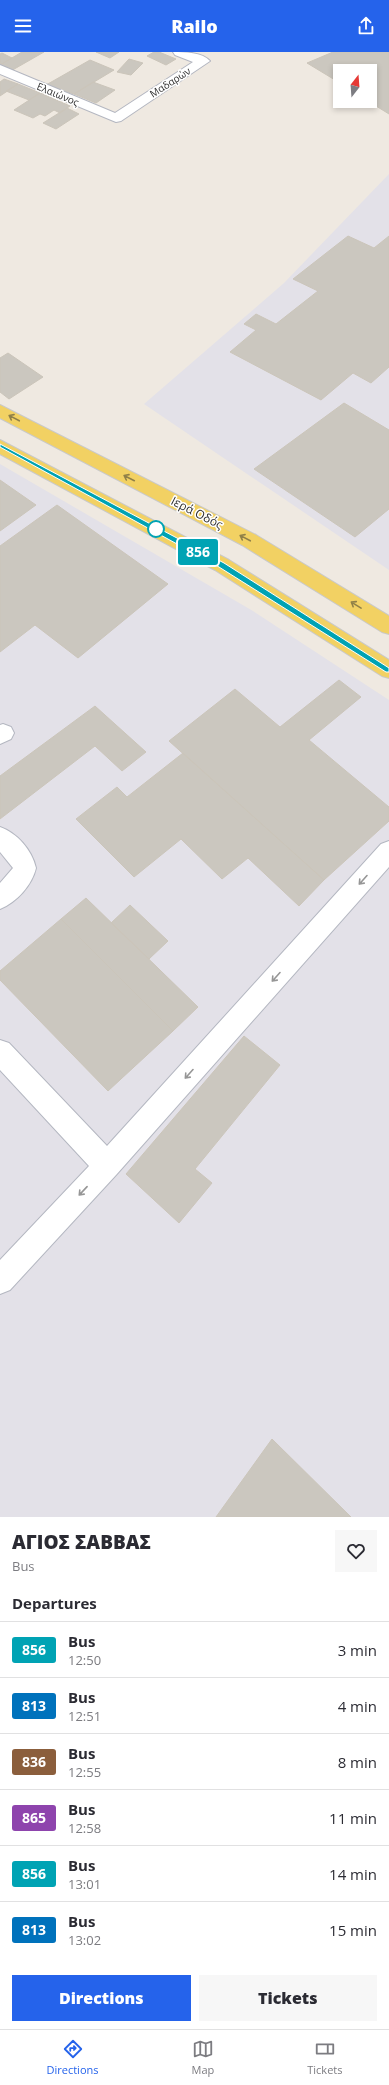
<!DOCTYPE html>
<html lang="en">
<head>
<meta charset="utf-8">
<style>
  body { margin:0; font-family:"Open Sans",sans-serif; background:#f7f7f7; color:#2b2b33; height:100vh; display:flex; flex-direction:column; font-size:15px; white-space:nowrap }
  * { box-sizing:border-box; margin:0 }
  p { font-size:13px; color:#7c7c81 }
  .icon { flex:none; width:22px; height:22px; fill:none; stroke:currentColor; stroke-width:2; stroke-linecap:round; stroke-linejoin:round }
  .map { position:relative; height:1465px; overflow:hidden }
  .panel { display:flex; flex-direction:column; background:#fff; flex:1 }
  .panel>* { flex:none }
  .badge { padding:0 8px; border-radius:3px; font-size:14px; line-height:26px }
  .needle { width:26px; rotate:17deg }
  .buttons { position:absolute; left:333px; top:12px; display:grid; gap:8px }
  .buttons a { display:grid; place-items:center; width:44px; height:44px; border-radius:0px; background:#fff; box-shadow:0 2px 6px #0003; font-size:20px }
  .map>.badge { position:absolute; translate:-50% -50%; box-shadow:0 0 0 2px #fff }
  h2 { padding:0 12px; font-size:15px; line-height:36px }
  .round { display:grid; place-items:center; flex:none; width:42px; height:42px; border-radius:0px; background:#f7f7f7 }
  .headline { display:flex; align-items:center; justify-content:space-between; height:68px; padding:0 12px }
  h1 { font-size:19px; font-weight:800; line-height:30px }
  .button { display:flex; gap:8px; margin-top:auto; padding:8px 12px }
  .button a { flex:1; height:46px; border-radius:0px; background:#2563eb; color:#fff; font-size:16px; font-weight:800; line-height:46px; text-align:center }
  .button a+a { background:#f7f7f7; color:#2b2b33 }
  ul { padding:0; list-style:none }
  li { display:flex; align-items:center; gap:12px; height:56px; padding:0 12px; border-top:1px solid #e1e1e2 }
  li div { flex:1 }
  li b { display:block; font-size:15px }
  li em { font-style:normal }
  li .badge { min-width:44px; font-weight:700; text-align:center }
  header { display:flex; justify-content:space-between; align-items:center; height:52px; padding:0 12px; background:#2563eb; color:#fff; font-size:18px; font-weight:800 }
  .menu { display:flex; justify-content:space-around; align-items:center; height:56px; border-top:1px solid #e1e1e2; background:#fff; font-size:11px; color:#7c7c81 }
  .menu a { display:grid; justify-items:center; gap:2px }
  .menu .selected { color:#2563eb }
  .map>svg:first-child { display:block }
</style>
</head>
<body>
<header><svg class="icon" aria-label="menu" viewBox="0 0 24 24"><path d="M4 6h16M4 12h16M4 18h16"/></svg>Railo<svg class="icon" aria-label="share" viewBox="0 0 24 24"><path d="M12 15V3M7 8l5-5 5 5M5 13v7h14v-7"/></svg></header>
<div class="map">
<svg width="389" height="1465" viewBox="0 0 389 1465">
  <rect width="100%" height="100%" fill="#efe9e1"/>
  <path fill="#e3e1e8" d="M389 122V518L144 352 284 231Z
    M0 412 253 559 389 648V1465H0Z"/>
  <path fill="#cbc7bf" stroke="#cbc5ba" d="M22 0H44L9 20 0 15V13Z
    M96 0H119L110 6Z
    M154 0H159L176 7 166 13 147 4Z
    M333 0H389V62L368 49H370V19H340V31L307 11Z
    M2 1 12 6 0 13V2Z
    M129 7 143 11 131 23 117 20Z
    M90 8 114 18 74 42 46 33Z
    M4 27 18 32 0 44V30Z
    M93 30 115 38 96 51 74 42Z
    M18 32 40 41 29 48 6 39Z
    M40 41 70 54 60 61 54 58 45 64 40 62 33 66 14 58Z
    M67 56 79 62 56 77 43 71Z
    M348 184 374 196 389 184V315L371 331 353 321 321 348 230 300 256 278 244 272 256 262 276 272 318 239 293 227Z
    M8 301 43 325 9 347 0 340V306Z
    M344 351 389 378V457L355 485 254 417Z
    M0 428 36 453 0 479Z
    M57 453 168 532 78 606 35 573 0 600V494Z
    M339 628 361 645 309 688 389 755V769L324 828 169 689 235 637 280 675Z
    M95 654 146 700 122 719 95 694 0 767V724Z
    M183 701 324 828 299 854 248 806 222 827 181 787 134 825 76 767 117 735 127 745Z
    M86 846 198 955 173 979 61 867Z
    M130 853 168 889 149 907 111 871Z
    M61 867 173 979 108 1039 0 928V919Z
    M244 984 280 1013 195 1117 212 1131 179 1171 126 1122Z
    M272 1387 351 1465H216Z"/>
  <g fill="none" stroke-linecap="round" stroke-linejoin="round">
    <defs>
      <path id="minor" d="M173 0C185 0 202 0 210 9L121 69 116 70 0 22V13L115 61 193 10 175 3Z
        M3 672 11 675 14 681 11 687 0 692V673Z
        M0 775C17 781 32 798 36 816 32 833 17 850 0 857V831L13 816 0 800Z
        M389 789V815L116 1123 10 1238 0 1242V1208L89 1114 0 1018V988L9 991 107 1094 381 792Z"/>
      <path id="major" d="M0 353 256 483 389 564V582L382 580 242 493 0 366Z
        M0 388 229 508 389 608V626L382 624 215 518 0 402Z"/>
    </defs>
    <use href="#minor" stroke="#b4b7c1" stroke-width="2"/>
    <use href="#major" stroke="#c9c9c9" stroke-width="2"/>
    <use href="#minor" fill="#fff" fill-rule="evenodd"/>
    <use href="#major" fill="#f2d163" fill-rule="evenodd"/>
  </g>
  <defs><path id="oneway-shaft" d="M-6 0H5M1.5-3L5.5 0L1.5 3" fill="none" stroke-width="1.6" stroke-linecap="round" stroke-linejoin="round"/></defs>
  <g stroke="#908048">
    <use href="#oneway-shaft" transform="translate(14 366) rotate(-152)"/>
    <use href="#oneway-shaft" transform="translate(129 426) rotate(-153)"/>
    <use href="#oneway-shaft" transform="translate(245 486) rotate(-152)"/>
    <use href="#oneway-shaft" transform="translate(356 553) rotate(-148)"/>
  </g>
  <g stroke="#969696">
    <use href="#oneway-shaft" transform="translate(363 828) rotate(132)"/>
    <use href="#oneway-shaft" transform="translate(276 925) rotate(132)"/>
    <use href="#oneway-shaft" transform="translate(189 1022) rotate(132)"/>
    <use href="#oneway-shaft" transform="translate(83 1139) rotate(133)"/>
  </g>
  <path fill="#00a3b4" stroke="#fff" d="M0 392 224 511 389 616V620H386L219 515 0 395Z"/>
  <circle fill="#fff" stroke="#00a3b4" stroke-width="2" cx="156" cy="477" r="8"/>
  <g text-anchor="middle" stroke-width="3" stroke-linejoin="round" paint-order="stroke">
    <g font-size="10" fill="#2e2e2e" stroke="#fff">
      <text transform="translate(170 30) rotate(-33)" y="4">Μαδαρών</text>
      <text transform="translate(58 42) rotate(23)" y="4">Ελαιώνος</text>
    </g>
    <g font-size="12" fill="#2e2e2e" stroke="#fff">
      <text transform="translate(197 461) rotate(27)" y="4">Ιερά Οδός</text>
    </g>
  </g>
</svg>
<div class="buttons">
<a><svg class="needle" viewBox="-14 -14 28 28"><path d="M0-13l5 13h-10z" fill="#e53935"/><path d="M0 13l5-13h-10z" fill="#7c7c81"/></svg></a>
</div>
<b class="badge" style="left:198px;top:500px;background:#00a3b4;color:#fff">856</b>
</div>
<section class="panel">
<div class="headline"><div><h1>ΑΓΙΟΣ ΣΑΒΒΑΣ</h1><p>Bus</p></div><a class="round"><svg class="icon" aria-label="heart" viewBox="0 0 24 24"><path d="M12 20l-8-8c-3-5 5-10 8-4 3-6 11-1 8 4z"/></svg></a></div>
<h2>Departures</h2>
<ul>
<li><span class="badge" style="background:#00a3b4;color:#fff">856</span><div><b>Bus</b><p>12:50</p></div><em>3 min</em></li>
<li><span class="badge" style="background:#0072bc;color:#fff">813</span><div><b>Bus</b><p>12:51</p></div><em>4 min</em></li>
<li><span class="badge" style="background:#8b5e3c;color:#fff">836</span><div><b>Bus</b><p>12:55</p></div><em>8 min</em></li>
<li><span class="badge" style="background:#8e44ad;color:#fff">865</span><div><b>Bus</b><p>12:58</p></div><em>11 min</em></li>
<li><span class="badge" style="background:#00a3b4;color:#fff">856</span><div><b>Bus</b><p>13:01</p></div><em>14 min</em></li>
<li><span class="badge" style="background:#0072bc;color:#fff">813</span><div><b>Bus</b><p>13:02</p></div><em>15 min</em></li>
</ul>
<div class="button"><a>Directions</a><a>Tickets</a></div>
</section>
<nav class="menu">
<a class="selected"><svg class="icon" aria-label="directions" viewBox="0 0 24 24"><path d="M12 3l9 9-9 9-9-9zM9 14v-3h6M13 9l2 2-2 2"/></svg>Directions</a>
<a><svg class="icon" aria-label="map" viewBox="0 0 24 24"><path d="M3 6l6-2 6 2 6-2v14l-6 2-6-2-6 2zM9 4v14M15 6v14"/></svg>Map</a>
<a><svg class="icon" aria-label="tickets" viewBox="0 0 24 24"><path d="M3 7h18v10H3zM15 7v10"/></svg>Tickets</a>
</nav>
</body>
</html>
